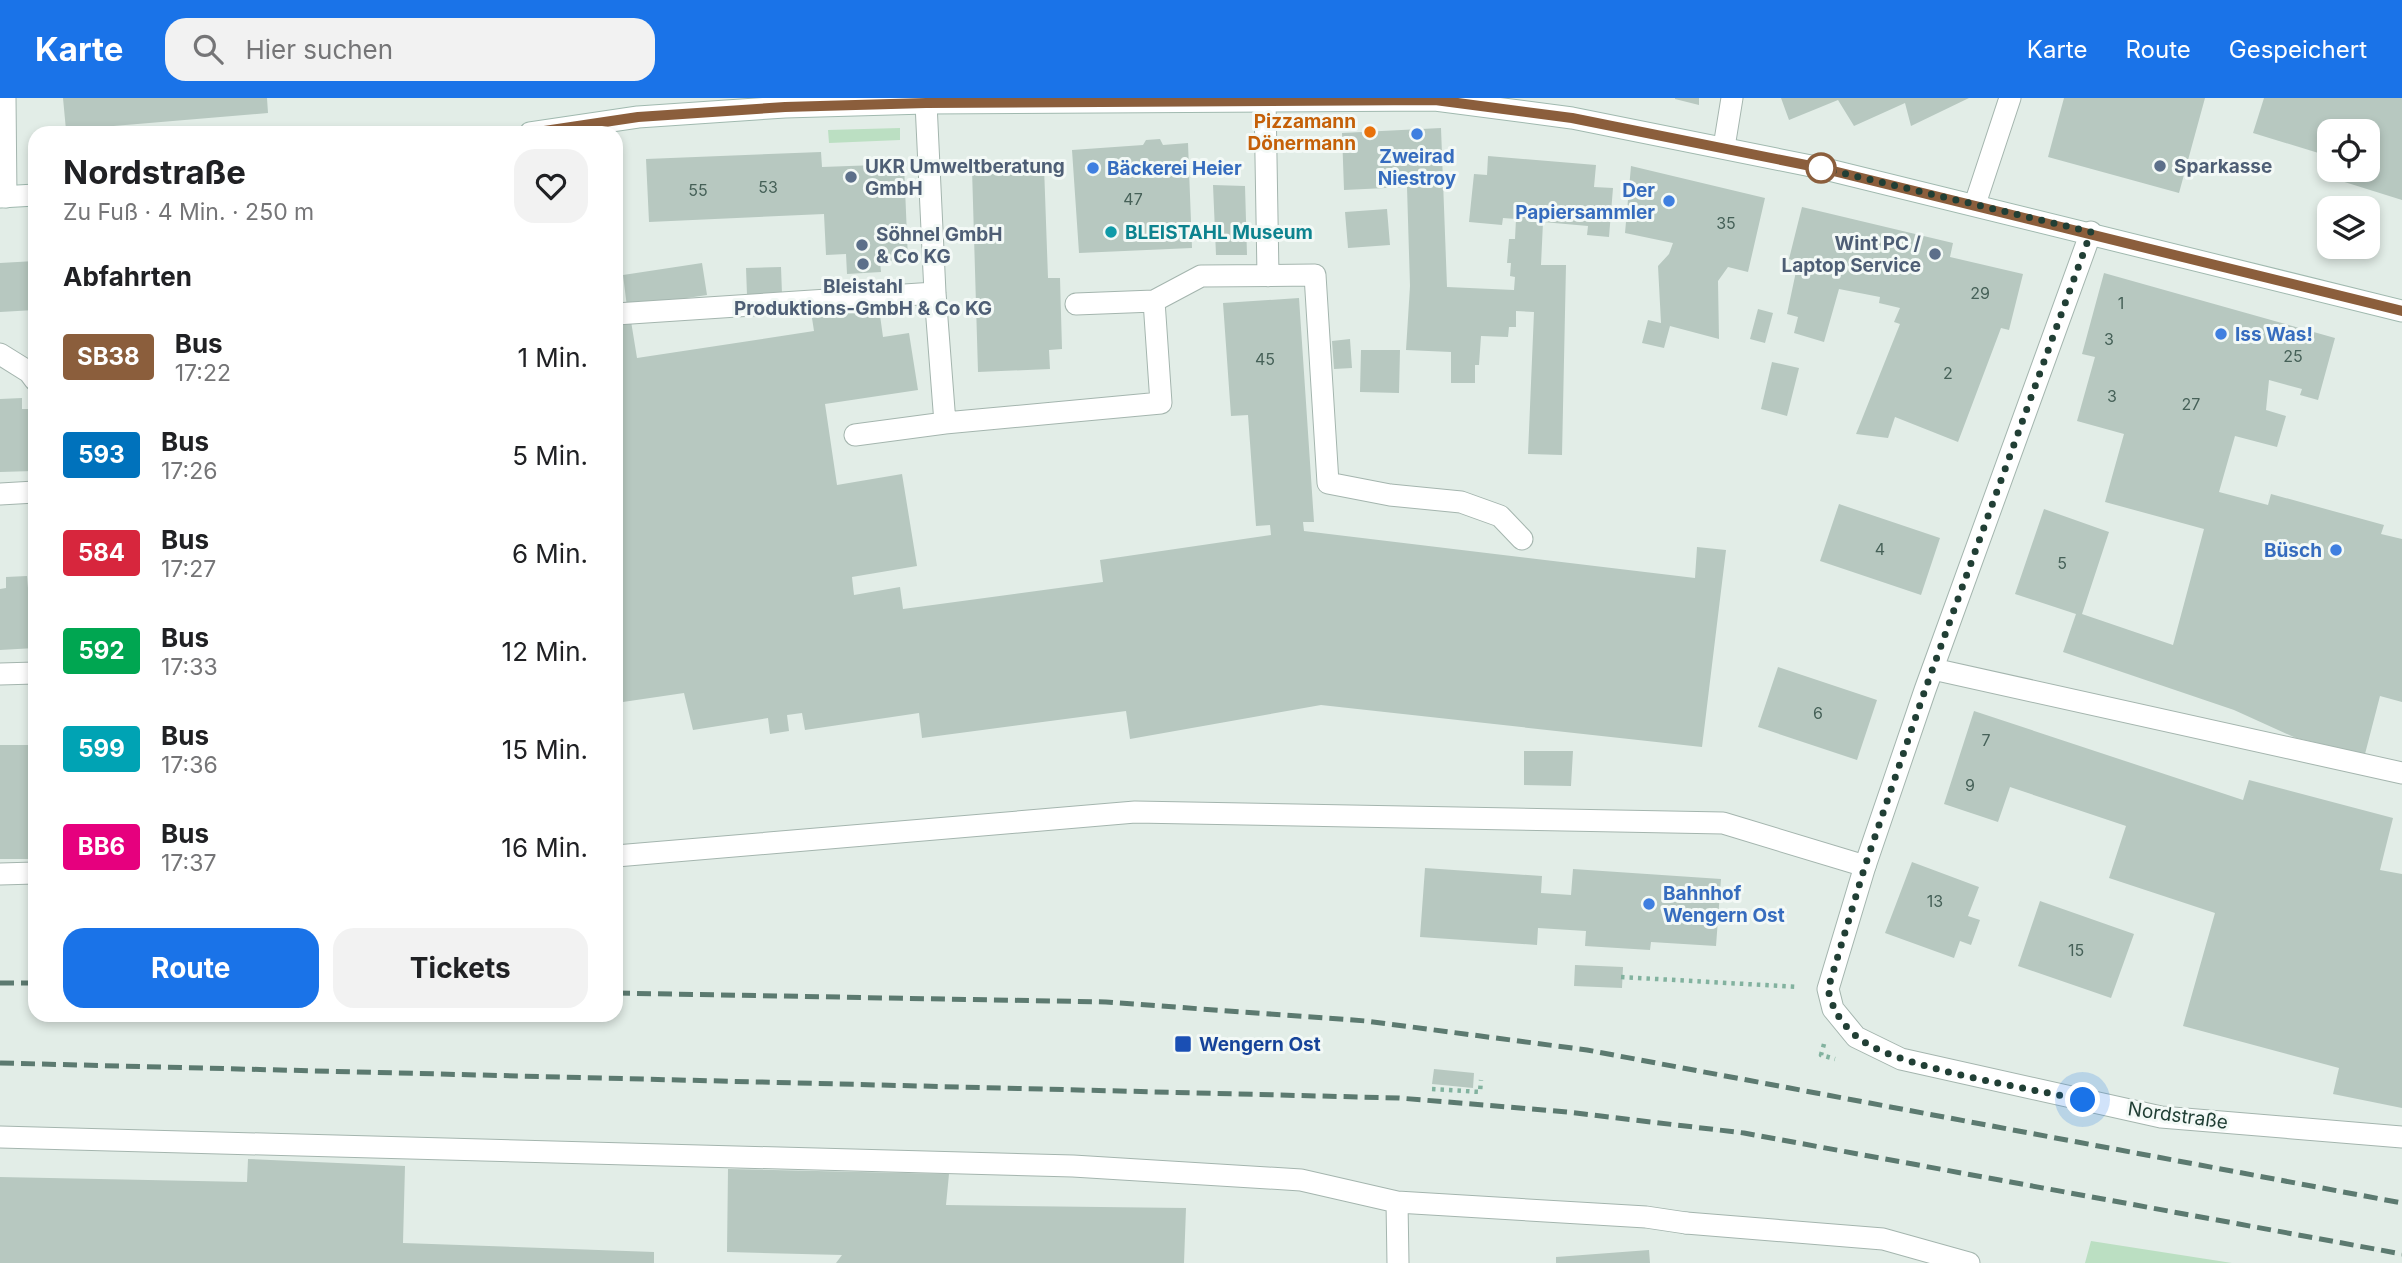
<!DOCTYPE html>
<html lang="de">
<head>
<meta charset="utf-8">
<style>
  body { margin:0; font-family:Inter,sans-serif; background:#f2f2f2; color:#202124; height:100vh; display:flex; flex-direction:column; font-size:26px; white-space:nowrap }
  * { box-sizing:border-box; margin:0 }
  p { font-size:23px; color:#757577 }
  .icon { flex:none; width:38px; height:38px; fill:none; stroke:currentColor; stroke-width:2; stroke-linecap:round; stroke-linejoin:round }
  .map { position:relative; flex:1; overflow:hidden }
  .drawer { position:absolute; left:28px; top:28px; width:595px; height:896px; display:flex; flex-direction:column; background:#fff; border-radius:21px; box-shadow:0 4px 10px #0003 }
  .drawer>* { flex:none }
  .badge { padding:0 14px; border-radius:5px; font-size:24px; line-height:46px }
  .controls { position:absolute; left:2317px; top:21px; display:grid; gap:14px }
  .controls a { display:grid; place-items:center; width:63px; height:63px; border-radius:14px; background:#fff; box-shadow:0 4px 10px #0003; font-size:35px }
  .you { position:absolute; width:35px; height:35px; margin:-18px; border:5px solid #fff; border-radius:50%; background:#1a73e8; box-shadow:0 0 0 10px #1a73e833 }
  .map>.badge { position:absolute; translate:-50% -50%; box-shadow:0 0 0 4px #fff }
  h2 { padding:0 35px; font-size:26px; line-height:63px }
  .round { display:grid; place-items:center; flex:none; width:74px; height:74px; border-radius:21px; background:#f2f2f2 }
  .head { display:flex; align-items:center; justify-content:space-between; height:119px; padding:0 35px }
  h1 { font-size:33px; font-weight:700; line-height:52px }
  .primary-button { display:flex; gap:14px; margin-top:auto; padding:14px 35px }
  .primary-button a { flex:1; height:80px; border-radius:21px; background:#1a73e8; color:#fff; font-size:28px; font-weight:700; line-height:80px; text-align:center }
  .primary-button a+a { background:#f2f2f2; color:#202124 }
  ul { padding:0; list-style:none }
  li { display:flex; align-items:center; gap:21px; height:98px; padding:0 35px }
  li div { flex:1 }
  li b { display:block; font-size:26px }
  li em { font-style:normal }
  li .badge { min-width:77px; font-weight:700; text-align:center }
  header { display:flex; align-items:center; gap:42px; box-sizing:border-box; height:98px; padding:0 35px; background:#1a73e8; color:#fff }
  header strong { font-size:33px }
  nav { display:flex; gap:38px; margin-inline-start:auto; font-size:24px }
  .search { width:490px; height:63px; background:#f2f2f2; display:flex; align-items:center; gap:18px; box-sizing:border-box; padding:0 24px; border-radius:21px; color:#757577; font-size:26px }
  .map>svg:first-child { display:block }
</style>
</head>
<body>
<header>
<strong>Karte</strong>
<div class="search"><svg class="icon" aria-label="search" viewBox="0 0 24 24"><circle cx="10" cy="10" r="6"/><path d="M15 15l6 6"/></svg>Hier suchen</div>
<nav><a>Karte</a><a>Route</a><a>Gespeichert</a></nav>
</header>
<div class="map">
<svg width="2402" height="1165" viewBox="0 0 2402 1165">
  <rect width="100%" height="100%" fill="#e2ede7"/>
  <path fill="#bbdfc2" d="M900 30V42L829 45 828 32Z
    M2091 1143 2232 1165H2085Z"/>
  <path fill="#b7c8c0" fill-rule="evenodd" d="M63 0H267L268 15 66 32Z
    M1675 0H1699V7L1675 1Z
    M1781 0H1969L1911 28 1905 5 1854 28 1838 2 1789 22Z
    M2064 0H2205L2179 95 2048 59Z
    M2264 0H2402V102L2319 76 2325 57 2253 35ZM2329 33H2368V72H2329Z
    M1441 30 1447 189 1514 192 1515 179 1510 178 1511 165H1507L1509 141H1515L1516 121 1503 120 1502 127 1469 124 1474 76 1487 77 1488 58 1596 67 1594 89 1613 90 1609 139 1587 137 1588 128 1543 124 1541 167H1566L1562 357 1528 356 1534 214 1516 213V229H1509L1508 239 1481 238 1479 267H1475V285H1451V254L1406 252 1410 188 1407 89 1344 92 1342 35Z
    M1160 41 1163 47 1188 45 1192 150 1079 155 1072 52 1143 47 1146 42Z
    M821 54 822 69 904 66 908 162 880 163 881 174 847 176 846 156 826 157 824 116 649 124 646 61Z
    M1044 68 1048 180H1060L1062 251 1049 252 1050 271 978 274 972 71Z
    M1631 68 1765 100 1748 174 1728 169 1718 183 1719 241 1670 228 1664 250 1642 245 1648 222 1661 225 1658 168 1669 156 1673 145 1625 135Z
    M1213 87 1245 88 1247 157H1216Z
    M1802 109 1953 145 1950 159 2023 176 2009 232 2001 230 1958 344 1895 319 1888 340 1856 336 1900 226 1894 224 1900 210 1879 205 1880 199 1839 191 1824 244 1794 235 1798 219 1787 216 1798 164 1789 161Z
    M1387 111 1390 147 1348 150 1345 114Z
    M35 163V212L0 214V165Z
    M702 165 707 197 627 209 623 177Z
    M781 169 782 196 747 197 746 170Z
    M2104 175 2335 240 2318 302 2300 297 2302 291 2269 282 2266 312 2286 318 2277 349 2235 338 2219 394 2268 407 2271 396 2384 427 2381 436 2402 441V604L2380 598 2365 656 2296 640 2234 612 2063 554 2076 516 2015 496 2044 411 2109 434 2082 516 2173 547 2204 431 2105 404 2124 336 2077 323 2095 259 2082 256Z
    M1299 200 1314 424H1303L1304 433 1695 480 1697 449 1726 452 1702 649 1321 607 1130 641 1126 613 922 640 919 615 805 632 802 615 787 617 789 633 770 636 768 620 693 632 684 595 616 605V225L631 223 637 260 814 233 812 220 879 210 883 239 909 235 918 292 825 306 837 387 902 376 917 468 852 479 854 497 900 489 903 511 1103 484 1100 462 1271 437 1270 427 1256 428 1248 317 1231 318 1223 205Z
    M1758 211 1773 215 1765 245 1750 241Z
    M1350 241 1352 270 1334 271 1332 243Z
    M1361 252H1400L1399 295 1360 294Z
    M1772 264 1799 270 1787 318 1761 311Z
    M22 300V311H30L33 373 0 374V301Z
    M1839 406 1940 440 1921 497 1820 463Z
    M27 478 28 490H35V550L0 552V491L6 490V479Z
    M1778 569 1877 602 1857 662 1758 629Z
    M1974 613 2243 702 2249 682 2393 720 2380 772 2402 776V1010L2333 996 2339 970 2183 928 2215 815 2109 780 2126 728 2010 689 1998 724 1944 706Z
    M0 647H35V761H0Z
    M1524 653H1573L1571 688 1524 687Z
    M1912 764 1979 789 1968 818 1980 822 1971 847 1960 843 1954 860 1885 835Z
    M1425 770 1542 778 1541 795 1571 797 1573 771 1721 781 1716 848 1651 844 1650 852 1585 848 1586 833 1538 830 1537 847 1420 839Z
    M2040 803 2134 836 2111 900 2018 868Z
    M1575 867 1623 869 1622 890 1574 888Z
    M1434 971 1474 975 1473 990 1432 986Z
    M248 1061 405 1068 403 1145 654 1154V1165H0V1079L247 1084Z
    M728 1071 949 1076 946 1107 1186 1110 1184 1165H836L842 1157 727 1154Z
    M1649 1152 1650 1165H1556V1159Z"/>
  <g fill="none" stroke-linecap="round" stroke-linejoin="round">
    <defs>
      <path id="lane" d="M1265 1 1268 178
        M926 5 935 195 945 325 1161 305 1154 203 1076 206
        M1724 49 1732 0
        M1154 203 1201 178 1315 177 1328 385 1390 397 1461 404 1500 418 1522 441
        M616 216 935 195
        M0 256 29 274 35 282
        M855 337 945 325
        M0 396 35 394
        M1933 571 2402 675
        M0 576 35 575
        M616 758 1135 714 1723 725 1865 768
        M0 776 35 775
        M0 1039 1073 1068 1301 1082 1397 1104
        M1398 1165 1397 1104 1646 1119 1686 1125"/>
      <path id="street" d="M5 0 6 99
        M1975 106 2010 0
        M2091 134 1925 592 1865 768 1828 891 1833 911 1856 939 1901 961 2161 1019 2402 1039
        M1686 1125 1883 1141 1969 1165"/>
      <path id="secondary" d="M530 35 638 19 785 9 926 5 1435 2 1572 20 1821 70 2402 213
        M0 99 35 97"/>
    </defs>
    <use href="#lane" stroke="#a4b5ae" stroke-width="23"/>
    <use href="#street" stroke="#a4b5ae" stroke-width="23"/>
    <use href="#secondary" stroke="#a0b9af" stroke-width="23"/>
    <path stroke="#82b29f" stroke-width="4.5" stroke-dasharray="3.5 5" stroke-linecap="butt" d="M1621 879 1799 889
      M1824 946 1821 957 1835 961
      M1432 991 1480 994 1481 982"/>
    <use href="#lane" stroke="#fff" stroke-width="21"/>
    <use href="#street" stroke="#fff" stroke-width="21"/>
    <use href="#secondary" stroke="#fff" stroke-width="21"/>
    <path stroke="#5c7a70" stroke-width="5" stroke-dasharray="14 7" stroke-linecap="butt" d="M0 885H35
      M616 895 1106 904 1366 923 1587 952 2402 1105
      M0 965 1399 1000 1567 1014 1744 1035 2402 1156"/>
  </g>
  <g fill="none" stroke-linecap="round" stroke-linejoin="round">
    <defs>
      <path id="line" d="M531 35 638 19 785 9 926 5 1435 2 1572 20 1821 70 2402 213"/>
    </defs>
    <use href="#line" stroke="#fff" stroke-width="16"/>
    <use href="#line" stroke="#8b5e3c" stroke-width="10"/>
    <path stroke="#213f35" stroke-width="7" stroke-dasharray="0 12.6" d="M1821 70 2091 134 1925 592 1865 768 1828 891C1832 910 1840 924 1855 937 1888 969 2033 991 2083 1002"/>
  </g>
  <circle fill="#e8710a" stroke="#f3f9f6" stroke-width="2.5" cx="1370" cy="34" r="7"/>
  <g fill="#3f7fe0" stroke="#f3f9f6" stroke-width="2.5">
    <circle cx="1417" cy="36" r="7"/>
    <circle cx="1093" cy="70" r="7"/>
    <circle cx="1669" cy="103" r="7"/>
    <circle cx="2221" cy="236" r="7"/>
    <circle cx="2336" cy="452" r="7"/>
    <circle cx="1649" cy="806" r="7"/>
  </g>
  <g fill="#5c6f8a" stroke="#f3f9f6" stroke-width="2.5">
    <circle cx="2160" cy="68" r="7"/>
    <circle cx="851" cy="79" r="7"/>
    <circle cx="862" cy="147" r="7"/>
    <circle cx="1935" cy="156" r="7"/>
    <circle cx="863" cy="166" r="7"/>
  </g>
  <circle fill="#fff" stroke="#8b5e3c" stroke-width="3.5" cx="1821" cy="70" r="14"/>
  <circle fill="#0f9aa8" stroke="#f3f9f6" stroke-width="2.5" cx="1111" cy="134" r="7"/>
  <rect fill="#1a4fb4" stroke="#f3f9f6" stroke-width="2.5" x="1174" y="937" width="18" height="18" rx="3.5"/>
  <g text-anchor="middle" stroke-width="6" stroke-linejoin="round" paint-order="stroke">
    <g font-size="16" fill="#466158">
      <text x="768" y="95">53</text>
      <text x="698" y="98">55</text>
      <text x="1133" y="107">47</text>
      <text x="1726" y="131">35</text>
      <text x="1980" y="201">29</text>
      <text x="2121" y="211">1</text>
      <text x="2109" y="247">3</text>
      <text x="2293" y="264">25</text>
      <text x="1265" y="267">45</text>
      <text x="1948" y="281">2</text>
      <text x="2112" y="304">3</text>
      <text x="2191" y="312">27</text>
      <text x="1880" y="457">4</text>
      <text x="2062" y="471">5</text>
      <text x="1818" y="621">6</text>
      <text x="1986" y="648">7</text>
      <text x="1970" y="693">9</text>
      <text x="1935" y="809">13</text>
      <text x="2076" y="858">15</text>
    </g>
    <g font-size="19" font-weight="bold" fill="#c56008" stroke="#f3f9f6" text-anchor="end">
      <text x="1356" y="30">Pizzamann<tspan x="1356" dy="22">Dönermann</tspan></text>
    </g>
    <g font-size="19" font-weight="bold" fill="#366cbe" stroke="#f3f9f6" text-anchor="start">
      <text x="1417" y="65" text-anchor="middle">Zweirad<tspan x="1417" dy="22">Niestroy</tspan></text>
      <text x="1107" y="77">Bäckerei Heier</text>
      <text x="1655" y="99" text-anchor="end">Der<tspan x="1655" dy="22">Papiersammler</tspan></text>
      <text x="2235" y="243">Iss Was!</text>
      <text x="2322" y="459" text-anchor="end">Büsch</text>
      <text x="1663" y="802">Bahnhof<tspan x="1663" dy="22">Wengern Ost</tspan></text>
    </g>
    <g font-size="19" font-weight="bold" fill="#4e5e75" stroke="#f3f9f6" text-anchor="start">
      <text x="865" y="75">UKR Umweltberatung<tspan x="865" dy="22">GmbH</tspan></text>
      <text x="2174" y="75">Sparkasse</text>
      <text x="876" y="143">Söhnel GmbH<tspan x="876" dy="22">&amp; Co KG</tspan></text>
      <text x="1921" y="152" text-anchor="end">Wint PC /<tspan x="1921" dy="22">Laptop Service</tspan></text>
      <text x="863" y="195" text-anchor="middle">Bleistahl<tspan x="863" dy="22">Produktions-GmbH &amp; Co KG</tspan></text>
    </g>
    <g font-size="19" font-weight="bold" fill="#0d838f" stroke="#f3f9f6" text-anchor="start">
      <text x="1125" y="141">BLEISTAHL Museum</text>
    </g>
    <g font-size="19" font-weight="bold" fill="#164399" stroke="#f3f9f6" text-anchor="start">
      <text x="1199" y="953">Wengern Ost</text>
    </g>
    <g font-size="19" fill="#213f35" stroke="#f3f9f6">
      <text transform="translate(2178 1017) rotate(8)" y="7">Nordstraße</text>
    </g>
  </g>
</svg>
<div class="controls">
<a><svg class="icon" aria-label="locate" viewBox="0 0 24 24"><circle cx="12" cy="12" r="6"/><path d="M12 2v4M12 18v4M2 12h4M18 12h4"/></svg></a>
<a><svg class="icon" aria-label="layers" viewBox="0 0 24 24"><path d="M12 4l9 5-9 5-9-5zM3 14l9 5 9-5"/></svg></a>
</div>
<div class="you" style="left:2083px;top:1002px"></div>
<section class="drawer">
<div class="head"><div><h1>Nordstraße</h1><p>Zu Fuß · 4 Min. · 250 m</p></div><a class="round"><svg class="icon" aria-label="heart" viewBox="0 0 24 24"><path d="M12 20l-8-8c-3-5 5-10 8-4 3-6 11-1 8 4z"/></svg></a></div>
<h2>Abfahrten</h2>
<ul>
<li><span class="badge" style="background:#8b5e3c;color:#fff">SB38</span><div><b>Bus</b><p>17:22</p></div><em>1 Min.</em></li>
<li><span class="badge" style="background:#0072bc;color:#fff">593</span><div><b>Bus</b><p>17:26</p></div><em>5 Min.</em></li>
<li><span class="badge" style="background:#d7263d;color:#fff">584</span><div><b>Bus</b><p>17:27</p></div><em>6 Min.</em></li>
<li><span class="badge" style="background:#00a651;color:#fff">592</span><div><b>Bus</b><p>17:33</p></div><em>12 Min.</em></li>
<li><span class="badge" style="background:#00a3b4;color:#fff">599</span><div><b>Bus</b><p>17:36</p></div><em>15 Min.</em></li>
<li><span class="badge" style="background:#e6007e;color:#fff">BB6</span><div><b>Bus</b><p>17:37</p></div><em>16 Min.</em></li>
</ul>
<div class="primary-button"><a>Route</a><a>Tickets</a></div>
</section>
</div>
</body>
</html>
